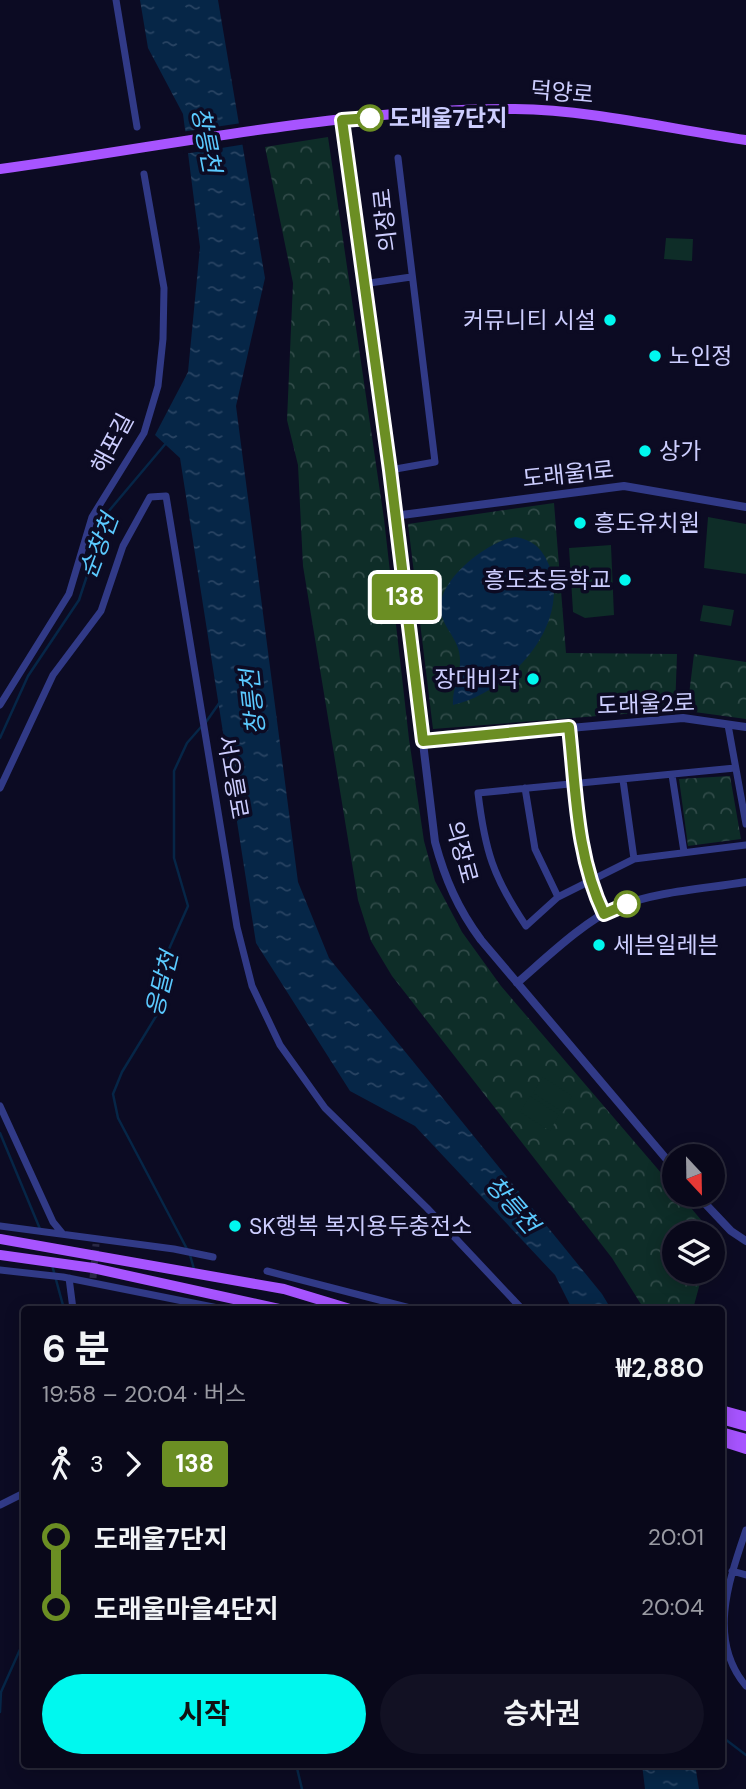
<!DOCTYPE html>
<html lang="ko">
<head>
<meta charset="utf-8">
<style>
  body { margin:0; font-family:"DM Sans","Noto Sans KR",sans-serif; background:#121123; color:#f1f3f6; height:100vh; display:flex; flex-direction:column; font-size:26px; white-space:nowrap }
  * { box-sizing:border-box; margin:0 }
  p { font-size:23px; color:#999aa2 }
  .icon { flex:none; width:38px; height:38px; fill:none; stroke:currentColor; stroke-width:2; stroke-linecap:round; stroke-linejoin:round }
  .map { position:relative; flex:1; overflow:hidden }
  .side { position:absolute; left:21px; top:1306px; width:704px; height:462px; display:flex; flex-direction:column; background:#09081a; border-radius:7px; box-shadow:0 4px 18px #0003,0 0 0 2px #292939 }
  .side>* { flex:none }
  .badge { padding:0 14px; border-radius:5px; font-size:24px; line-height:46px }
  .needle { width:46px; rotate:158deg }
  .tools { position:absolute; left:662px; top:1144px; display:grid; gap:14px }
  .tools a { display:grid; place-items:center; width:63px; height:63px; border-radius:50%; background:#09081a; box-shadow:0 4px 18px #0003,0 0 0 2px #292939; font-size:35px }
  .map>.badge { position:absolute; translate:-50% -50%; box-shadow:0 0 0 4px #fff }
  .legs { display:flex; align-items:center; gap:10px; height:77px; padding:0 21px; font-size:23px }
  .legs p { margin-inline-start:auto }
  .summary { display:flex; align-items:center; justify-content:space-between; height:119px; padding:0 21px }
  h1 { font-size:38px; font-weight:700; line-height:52px }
  .action { display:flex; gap:14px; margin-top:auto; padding:14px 21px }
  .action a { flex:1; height:80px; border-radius:42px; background:#00f8ef; color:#111; font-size:28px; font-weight:700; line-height:80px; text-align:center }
  .action a+a { background:#121123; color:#f1f3f6 }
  ul { padding:0 21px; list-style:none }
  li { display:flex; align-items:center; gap:24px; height:70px; font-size:26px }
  li i { display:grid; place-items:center; width:10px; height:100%; margin:0 9px; background:currentColor }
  li i::after { content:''; width:18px; height:18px; margin:-9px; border:5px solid; border-radius:50%; background:#09081a }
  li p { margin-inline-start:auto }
  li:first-child i { background:linear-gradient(#0000 50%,currentColor 0) }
  li:last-child i { background:linear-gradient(currentColor 50%,#0000 0) }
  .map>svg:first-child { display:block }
</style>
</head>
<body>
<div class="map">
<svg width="746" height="1789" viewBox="0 0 746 1789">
  <defs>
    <pattern id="park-crowns" width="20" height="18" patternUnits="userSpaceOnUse" patternTransform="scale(1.75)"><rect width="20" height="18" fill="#0e2d28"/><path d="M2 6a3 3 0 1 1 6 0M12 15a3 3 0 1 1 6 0" fill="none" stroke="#304a48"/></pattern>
    <pattern id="water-ripples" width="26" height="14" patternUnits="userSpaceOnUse" patternTransform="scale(1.75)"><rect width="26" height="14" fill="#062647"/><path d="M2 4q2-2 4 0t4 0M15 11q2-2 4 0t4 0" fill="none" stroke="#294463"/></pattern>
  </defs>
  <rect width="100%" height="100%" fill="#0c0b23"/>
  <path fill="url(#park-crowns)" d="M328 137 384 519 409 739 424 841 435 881 462 932 501 986 674 1188V1195H680L713 1234 712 1237V1234H674V1272H703L693 1309H644L612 1258 392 976 371 941 358 900 303 566 298 465 287 420 293 283 265 147Z
    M554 503 566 653 677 654 675 710 433 729 408 524Z
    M694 654 746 662V719L687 711Z
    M730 776 741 839 688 846 679 779Z"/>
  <path fill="#0e2d28" d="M666 238 693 239 692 261 664 259Z
    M708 517 746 524V574L704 568Z
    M611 545 614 615 585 618 573 612 569 548Z
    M703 605 734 610 731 626 700 621Z
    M543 1077 572 1096 563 1112 533 1093Z
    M530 1096 559 1115 550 1131 520 1112Z"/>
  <path fill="url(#water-ripples)" d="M140 0H218L265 278 236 406 298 882 329 958 602 1294 611 1309H572L555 1275 415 1126 350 1091 256 943 180 458 155 435 188 372 200 247 183 114 148 48Z
    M515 537C533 540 542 548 549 565 572 626 509 692 453 705 452 689 460 677 460 662 461 641 445 631 441 613 435 581 488 541 515 537Z
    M642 1764H695L699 1789H645Z"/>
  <path fill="#0c0b23" d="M242 123 246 144 184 154 181 132Z"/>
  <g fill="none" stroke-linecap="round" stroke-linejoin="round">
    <path stroke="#062647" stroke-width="2.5" d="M206 722 220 702
      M0 738 28 676 79 600 108 512 167 442
      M0 1133 40 1229
      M187 1249 118 1118 113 1094 122 1072 158 1013 165 958 188 906 174 858V771L187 743 201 727
      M190 1255 194 1269
      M52 1265 64 1309
      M0 1712 1 1692 22 1645 24 1617
      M721 1736 746 1755
      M296 1764 302 1789"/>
    <path stroke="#292844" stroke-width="7" stroke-dasharray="7 3.5" stroke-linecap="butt" d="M93 1278 96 1244"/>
    <path stroke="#313a87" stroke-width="7" d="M116 0 137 127
      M363 284 411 277
      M390 470 435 462 398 158
      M0 705 69 594 92 517 144 433 158 386 163 339 164 288 144 174
      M728 725 746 824
      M569 727C576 790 577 856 604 914
      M735 768 478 793C485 851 493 877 526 926L558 897 634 859 746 845
      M672 775 684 852
      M623 780 634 859
      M0 788 53 675 101 611 123 546 150 497 166 496 237 927 252 986 280 1045 325 1108 427 1208 522 1309
      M525 788 535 849 558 897
      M0 1106 53 1222 62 1233
      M0 1226 174 1249 213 1257
      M0 1270 63 1277 223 1309
      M267 1271 414 1309
      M69 1278 73 1309
      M0 1505 24 1493
      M746 1530C729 1580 707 1640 746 1686
      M732 1571 746 1575"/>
    <path stroke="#313a87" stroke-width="8" d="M342 120 390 470 435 842C445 879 458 909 481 940L674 1168
      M394 516 624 486 746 507
      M423 741 683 718 746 727
      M517 983C545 959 584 921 617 907 658 891 703 889 746 882
      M697 1195 731 1231 746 1241"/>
    <path stroke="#a754ff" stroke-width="10" d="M0 169C171 146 342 108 515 109 593 110 669 129 746 140
      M0 1239 284 1289 350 1309
      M0 1255 93 1268 279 1309
      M721 1410 746 1417
      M721 1419 746 1426
      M721 1432 746 1439
      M721 1441 746 1449"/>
  </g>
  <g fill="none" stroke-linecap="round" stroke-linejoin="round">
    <defs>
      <path id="line-1" d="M370 118 342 120 390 470 423 741 569 727C576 790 576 856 604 914L627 904"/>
    </defs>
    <use href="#line-1" stroke="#fff" stroke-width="16"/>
    <use href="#line-1" stroke="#6b8e23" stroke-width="10"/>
  </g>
  <g fill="#fff" stroke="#6b8e23" stroke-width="3.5">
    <circle cx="370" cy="118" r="12"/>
    <circle cx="627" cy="904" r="12"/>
  </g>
  <g fill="#00f8ef" stroke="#0c0b23" stroke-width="2.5">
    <circle cx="610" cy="320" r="7"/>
    <circle cx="655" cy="356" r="7"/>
    <circle cx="645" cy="451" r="7"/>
    <circle cx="580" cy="523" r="7"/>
    <circle cx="625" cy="580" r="7"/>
    <circle cx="533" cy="679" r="7"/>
    <circle cx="599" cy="945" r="7"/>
    <circle cx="235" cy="1226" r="7"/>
  </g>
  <g text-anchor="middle" stroke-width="7" stroke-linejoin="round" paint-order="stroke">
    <g font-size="23" fill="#cdceff" stroke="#0c0b23">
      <text transform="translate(562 92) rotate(5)" y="8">덕양로</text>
      <text transform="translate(385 220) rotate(-96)" y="8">의장로</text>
      <text transform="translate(112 443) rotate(-62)" y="8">해포길</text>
      <text transform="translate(568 474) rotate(-6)" y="8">도래울1로</text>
      <text transform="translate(646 704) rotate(-2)" y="8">도래울2로</text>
      <text transform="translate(233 777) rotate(80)" y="8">서오릉로</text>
      <text transform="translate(462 852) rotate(75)" y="8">의장로</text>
    </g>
    <g font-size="23" font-weight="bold" fill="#cdceff" stroke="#0c0b23" text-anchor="start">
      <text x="389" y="126">도래울7단지</text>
    </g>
    <g font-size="23" fill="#cdceff" stroke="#0c0b23" text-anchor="start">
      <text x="596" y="328" text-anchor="end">커뮤니티 시설</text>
      <text x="669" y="364">노인정</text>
      <text x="659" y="459">상가</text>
      <text x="594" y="531">흥도유치원</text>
      <text x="611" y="588" text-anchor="end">흥도초등학교</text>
      <text x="519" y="687" text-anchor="end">장대비각</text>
      <text x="613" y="953">세븐일레븐</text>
      <text x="249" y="1234">SK행복 복지용두충전소</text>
    </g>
    <g font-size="24" font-style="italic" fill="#5bcaff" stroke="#0c0b23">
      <text transform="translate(206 140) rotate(79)" y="8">창릉천</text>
      <text transform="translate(99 546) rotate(-69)" y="8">순창천</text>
      <text transform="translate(253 702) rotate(-96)" y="8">창릉천</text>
      <text transform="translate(162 984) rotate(-76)" y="8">응달천</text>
      <text transform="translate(512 1205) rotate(49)" y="8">창릉천</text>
    </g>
  </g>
</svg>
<div class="tools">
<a><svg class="needle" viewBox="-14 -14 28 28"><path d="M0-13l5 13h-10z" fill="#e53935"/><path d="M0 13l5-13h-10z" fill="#999aa2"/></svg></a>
<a><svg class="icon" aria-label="layers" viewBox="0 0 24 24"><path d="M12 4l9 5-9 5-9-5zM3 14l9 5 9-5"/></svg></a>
</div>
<b class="badge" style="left:405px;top:597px;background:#6b8e23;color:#fff">138</b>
<section class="side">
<div class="summary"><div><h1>6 분</h1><p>19:58 – 20:04 · 버스</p></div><b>₩2,880</b></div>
<div class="legs"><svg class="icon" aria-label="walk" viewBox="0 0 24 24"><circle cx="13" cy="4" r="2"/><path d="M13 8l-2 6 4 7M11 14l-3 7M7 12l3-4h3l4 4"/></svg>3<svg class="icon" aria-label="forward" viewBox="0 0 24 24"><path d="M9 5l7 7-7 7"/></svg><b class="badge" style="background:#6b8e23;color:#fff">138</b></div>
<ul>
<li><i style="color:#6b8e23"></i><b>도래울7단지</b><p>20:01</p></li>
<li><i style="color:#6b8e23"></i><b>도래울마을4단지</b><p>20:04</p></li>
</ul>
<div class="action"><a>시작</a><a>승차권</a></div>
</section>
</div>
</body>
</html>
